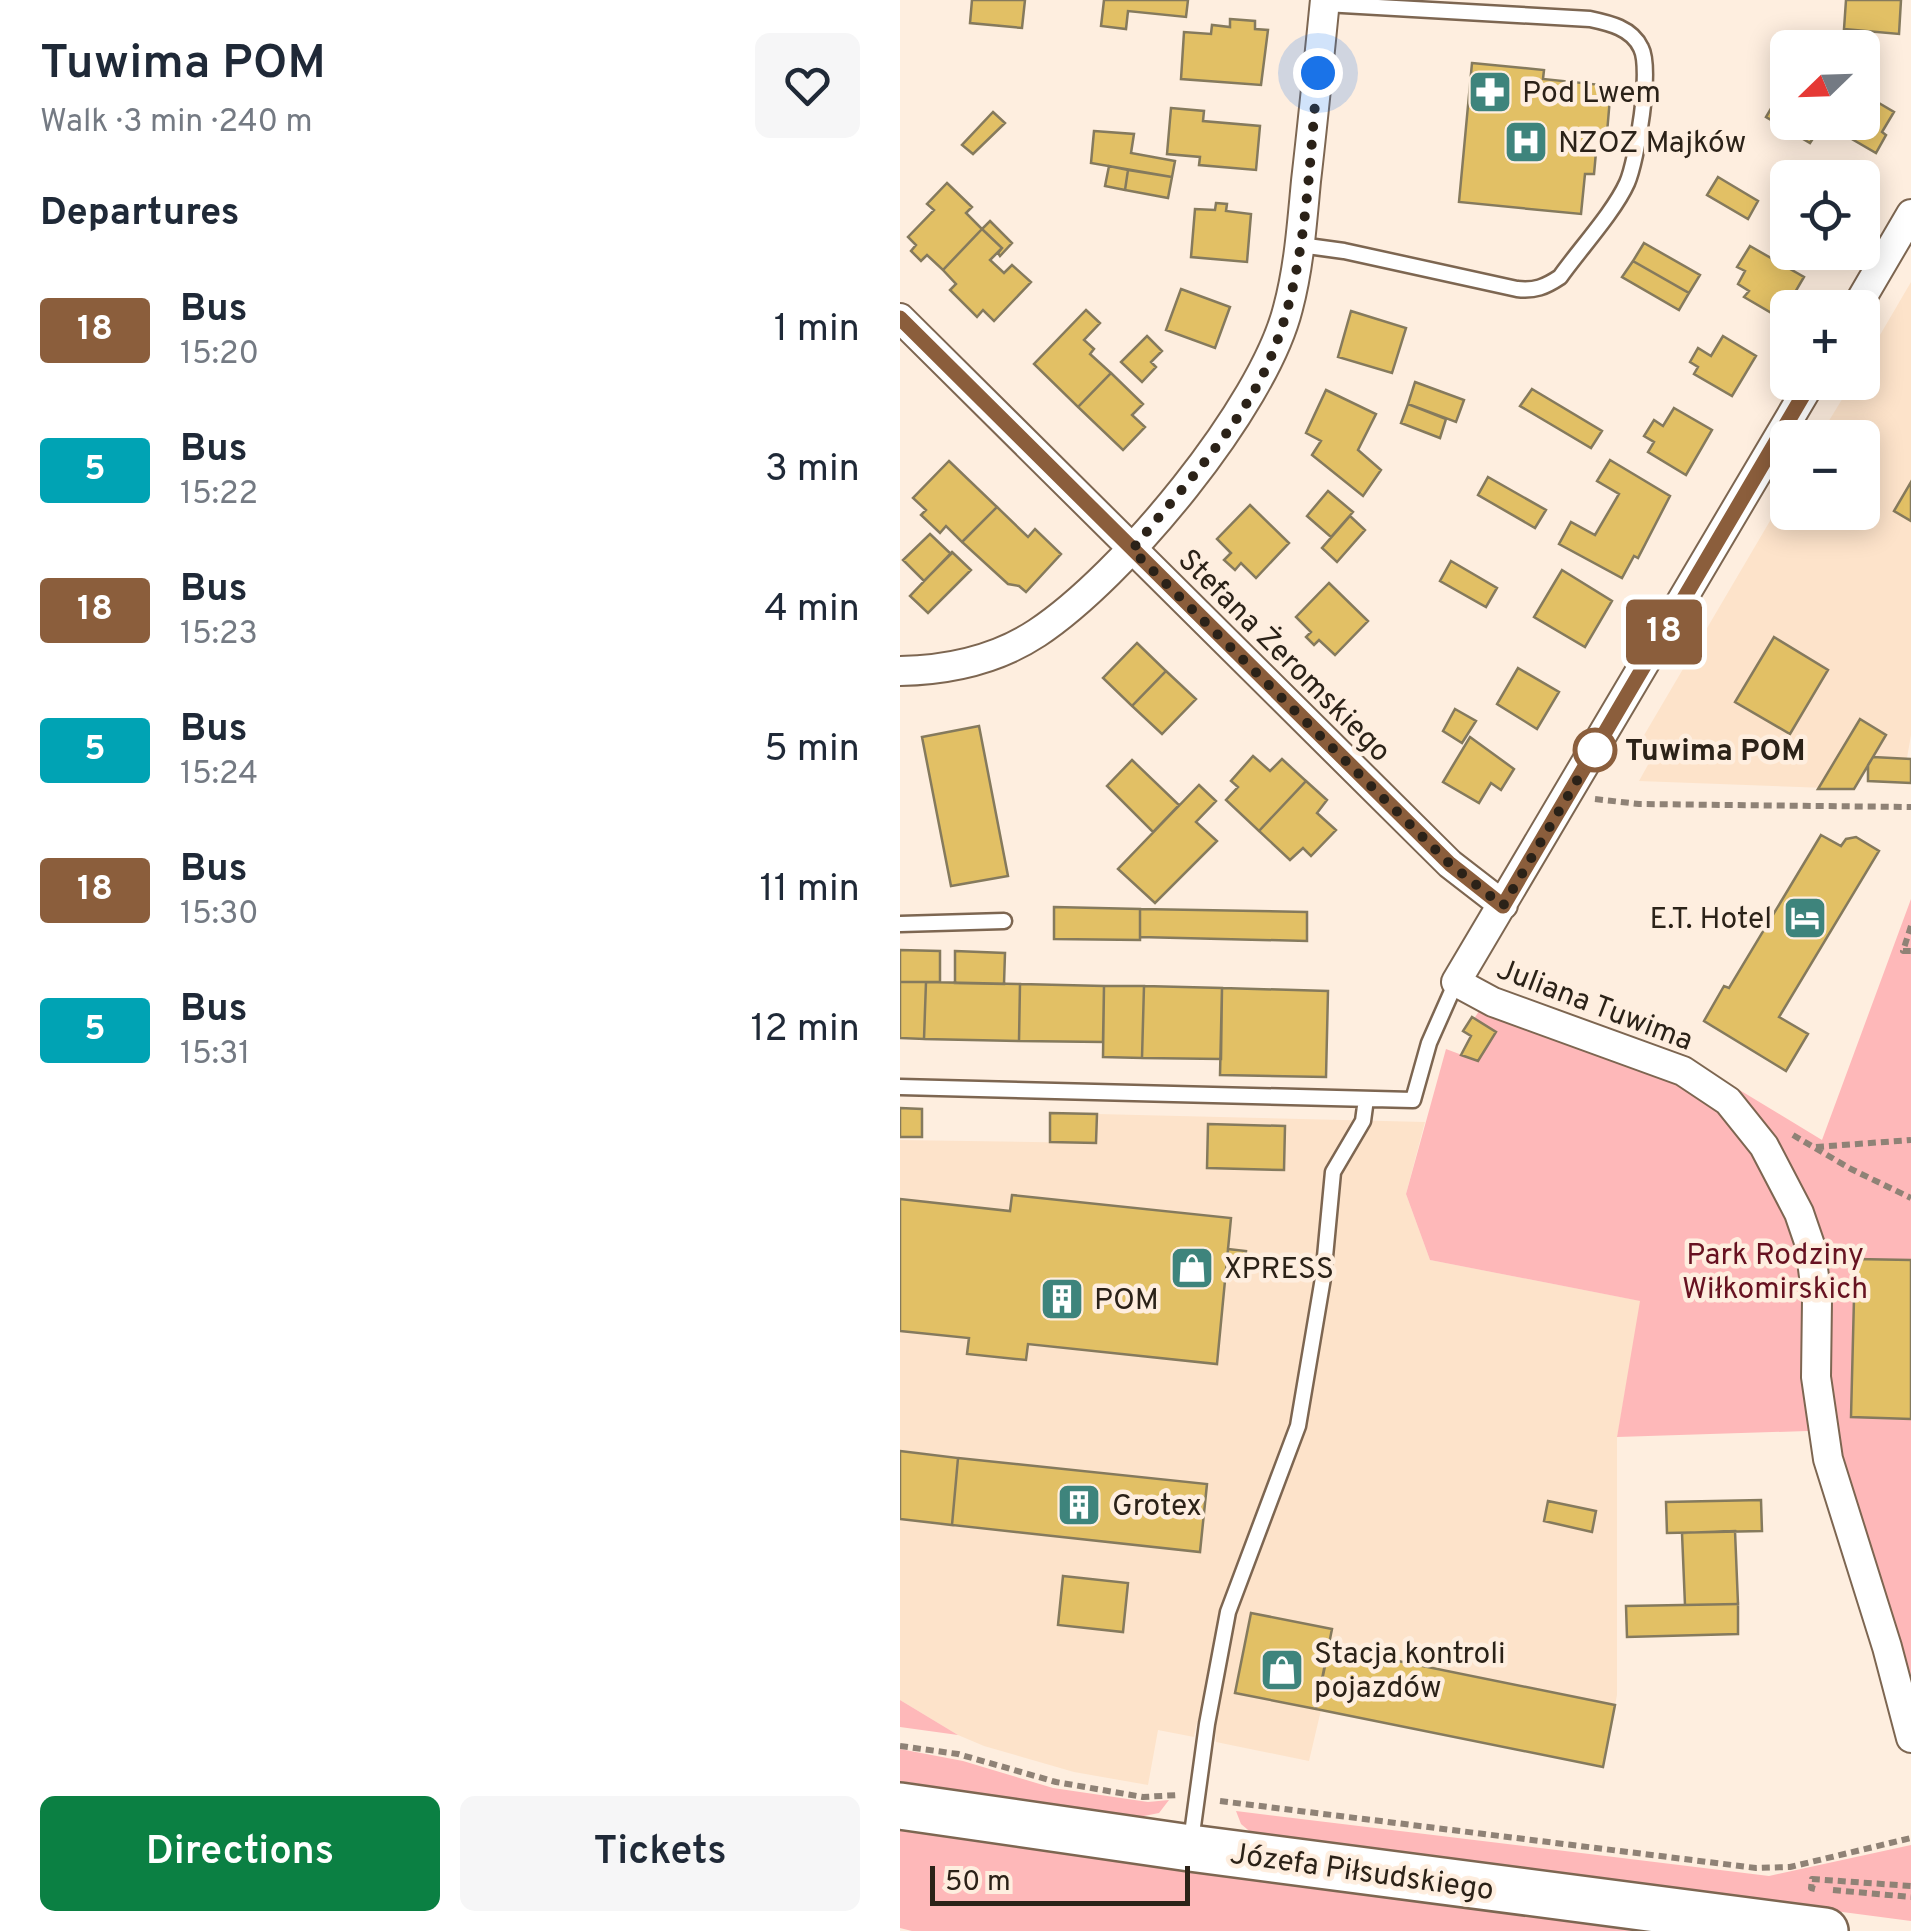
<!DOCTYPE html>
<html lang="en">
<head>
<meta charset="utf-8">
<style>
  body { margin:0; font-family:Overpass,sans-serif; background:#f6f6f7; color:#1f2937; height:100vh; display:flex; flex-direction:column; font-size:38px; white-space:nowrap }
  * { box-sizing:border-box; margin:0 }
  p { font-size:32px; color:#747a83 }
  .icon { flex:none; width:55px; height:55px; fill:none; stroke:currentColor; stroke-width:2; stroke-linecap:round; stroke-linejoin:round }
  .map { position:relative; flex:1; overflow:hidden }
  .details { display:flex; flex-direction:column; background:#fff; width:900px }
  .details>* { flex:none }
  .badge { padding:0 20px; border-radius:8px; font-size:35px; line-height:65px }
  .needle { width:65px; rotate:247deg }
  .tools { position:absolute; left:870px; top:30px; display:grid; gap:20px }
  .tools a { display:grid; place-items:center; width:110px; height:110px; border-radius:15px; background:#fff; box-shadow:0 5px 25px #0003; font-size:50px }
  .scale { position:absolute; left:30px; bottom:25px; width:260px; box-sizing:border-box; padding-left:10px; border:5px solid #2b2218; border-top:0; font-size:28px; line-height:35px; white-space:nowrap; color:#2b2218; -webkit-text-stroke:8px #feeedf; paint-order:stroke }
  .you { position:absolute; width:50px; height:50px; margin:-25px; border:8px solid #fff; border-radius:50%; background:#1a73e8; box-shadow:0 0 0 15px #1a73e833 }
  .map>.badge { position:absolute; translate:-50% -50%; box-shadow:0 0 0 5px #fff }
  h2 { padding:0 40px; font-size:38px; line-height:90px }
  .round { display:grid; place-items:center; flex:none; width:105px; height:105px; border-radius:15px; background:#f6f6f7 }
  .head { display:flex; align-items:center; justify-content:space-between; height:170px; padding:0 40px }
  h1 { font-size:48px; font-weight:600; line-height:75px }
  .action { display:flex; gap:20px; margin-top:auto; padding:20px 40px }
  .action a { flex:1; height:115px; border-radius:15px; background:#0b8043; color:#fff; font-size:40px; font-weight:600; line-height:115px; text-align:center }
  .action a+a { background:#f6f6f7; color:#1f2937 }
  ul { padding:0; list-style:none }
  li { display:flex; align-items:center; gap:30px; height:140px; padding:0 40px }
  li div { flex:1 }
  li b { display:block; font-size:38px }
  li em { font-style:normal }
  li .badge { min-width:110px; font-weight:700; text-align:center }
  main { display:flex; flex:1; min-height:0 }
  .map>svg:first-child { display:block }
</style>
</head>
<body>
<main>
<section class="details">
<div class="head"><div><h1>Tuwima POM</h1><p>Walk · 3 min · 240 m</p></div><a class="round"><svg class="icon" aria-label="heart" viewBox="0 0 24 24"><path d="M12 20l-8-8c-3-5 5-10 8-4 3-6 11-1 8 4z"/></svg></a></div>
<h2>Departures</h2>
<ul>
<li><span class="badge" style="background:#8b5e3c;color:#fff">18</span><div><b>Bus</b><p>15:20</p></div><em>1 min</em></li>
<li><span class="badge" style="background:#00a3b4;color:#fff">5</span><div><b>Bus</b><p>15:22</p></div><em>3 min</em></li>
<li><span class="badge" style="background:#8b5e3c;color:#fff">18</span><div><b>Bus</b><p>15:23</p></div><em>4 min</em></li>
<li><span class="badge" style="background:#00a3b4;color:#fff">5</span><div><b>Bus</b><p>15:24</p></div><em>5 min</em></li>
<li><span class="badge" style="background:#8b5e3c;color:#fff">18</span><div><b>Bus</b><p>15:30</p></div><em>11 min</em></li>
<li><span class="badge" style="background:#00a3b4;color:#fff">5</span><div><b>Bus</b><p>15:31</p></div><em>12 min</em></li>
</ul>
<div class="action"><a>Directions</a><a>Tickets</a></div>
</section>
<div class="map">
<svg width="1011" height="1931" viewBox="0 0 1011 1931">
  <rect width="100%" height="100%" fill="#feeedf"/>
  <path fill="#fde3ca" d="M1011 282V735L1007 758H973L954 789 739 781 754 754 743 737 887 492 888 512H962V438L919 437 952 383 962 382 963 364Z
    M197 1114 525 1122 506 1194 530 1260 741 1301 717 1438V1695L703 1767 421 1710 409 1761 316 1742 315 1725 297 1722 294 1737 258 1730 248 1785 174 1772 84 1746 58 1735 0 1700V1140L196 1143Z"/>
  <path fill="#feb8b9" d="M1011 899V1680C989 1596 955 1515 937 1430L717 1437 740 1301 530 1260 506 1194 546 1049 578 1061 596 1033 574 1019 593 988 780 1054 922 1140Z
    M0 1700 58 1735 0 1727Z
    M0 1749 63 1761 153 1788 248 1802 269 1800 259 1813 234 1818 0 1781Z
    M336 1811 869 1876 1011 1845V1921L354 1835 341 1824Z
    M0 1830 511 1900 782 1931H12L0 1928Z"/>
  <path fill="#e2c065" stroke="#857a5d" stroke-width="2.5" d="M72 0H125L122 28 70 23Z
    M204 0H288L286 17 228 11 226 29 201 26Z
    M946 0H1001L999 34 944 29Z
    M330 19 355 21V29L368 30 361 85 281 79 284 32 311 34 312 25 330 27Z
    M572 63 644 70 643 79 711 86 707 133 688 132 687 151 696 152 694 174H685L681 214 559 202Z
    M967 96 994 112 982 132 986 135 976 153 945 135 952 122H962V104Z
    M876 100 888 107V122H915L921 126 910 143 866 117Z
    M271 108 304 111 303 121 360 126 356 170 299 165 300 157 267 154Z
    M93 112 105 123 73 154 62 145Z
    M194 131 234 134 231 153 275 161 272 177 191 163Z
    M209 166 228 170 225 190 205 186Z
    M228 170 272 177 268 198 225 190Z
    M818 177 858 201 848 219 807 195Z
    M47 183 72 207 66 213 82 229 43 270 27 255 21 261 11 251 16 245 8 237 34 210 27 204Z
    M316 203 327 204 326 211 351 214 347 262 291 257 295 209 315 210Z
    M90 221 112 243 100 256 98 253 102 248 82 229Z
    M82 229 102 248 90 260 104 273 112 265 131 282 94 321 83 310 77 317 50 290 56 284 43 270Z
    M744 243 800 275 789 293 733 261Z
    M850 246 904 277 880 318 844 297 849 291 838 284 845 271 837 267Z
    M733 261 789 293 779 310 722 277Z
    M281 289 330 307 315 348 266 330Z
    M186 310 200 323 184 340 194 349 190 354 211 373 178 407 134 364Z
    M451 311 506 328 492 373 438 357Z
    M247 336 262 351 251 362 256 367 242 382 221 362Z
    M823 336 856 356 832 396 794 374 798 367 790 362 798 348 811 356Z
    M211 373 243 404 232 415 245 427 223 450 178 407Z
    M515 382 564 400 556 422 508 404Z
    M632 389 702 431 691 448 620 406Z
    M426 390 476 414 458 450 481 470 463 496 412 455 421 441 406 433Z
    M508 404 546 419 540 438 501 423Z
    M774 408 812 430 786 475 748 452 754 442 744 436 754 420 763 426Z
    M710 460 770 496 738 558 734 556 722 578 659 544 671 522 695 535 719 494 697 481Z
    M49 461 97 507 62 542 46 526 40 533 21 515 26 510 13 498Z
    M588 477 646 510 635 528 578 495Z
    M1011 482V521L994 511Z
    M428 491 453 512 431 537 407 516Z
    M350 505 389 543 356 578 341 563 335 570 324 560 331 553 317 539Z
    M97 507 128 537 135 529 161 554 126 592 119 586 108 584 62 542Z
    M450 516 465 530 437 562 422 548Z
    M30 534 51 554 24 581 3 560Z
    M52 552 71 570 28 613 10 596Z
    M551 561 597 588 586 607 540 581Z
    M662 570 712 601 685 647 634 617Z
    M429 583 468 621 435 655 419 640 414 645 406 637 411 632 396 617Z
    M874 637 928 670 890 734 835 702Z
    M237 643 266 671 232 706 203 678Z
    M618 668 659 692 637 729 597 704Z
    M266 671 296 699 262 734 232 706Z
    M555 709 576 721 562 743 543 731Z
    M960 719 986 735 954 789H918Z
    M79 726 108 876 51 886 22 737Z
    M570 737 614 769 601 790 591 783 579 803 543 782Z
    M353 756 370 771 382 759 406 781 359 831 326 800 338 787 331 781Z
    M973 757 1011 759V783L968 781V765Z
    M232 760 279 805 253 832 207 786Z
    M406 781 427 800 417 813 436 830 411 856 403 848 390 860 359 831Z
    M299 785 316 801 296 822 317 841 255 903 218 869Z
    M921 835 941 846 946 839 956 837 979 851 879 1017 908 1034 886 1071 804 1021 824 986 829 988Z
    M154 907 240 909V940L154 939Z
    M240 909 407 912V941L240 937Z
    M0 950 40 951V982H0Z
    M55 951 105 953 104 984 55 983Z
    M0 982H26L24 1039 0 1038Z
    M26 982 120 984 119 1041 24 1039Z
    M120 984 204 986 203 1042 119 1041Z
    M204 986H244L242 1058 203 1057Z
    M244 986 322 988 321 1059 242 1058Z
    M322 988 428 991 426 1077 320 1075Z
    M572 1017 596 1032 578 1061 561 1055 571 1036 563 1031Z
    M0 1108 22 1109V1137H0Z
    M150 1113 197 1114 196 1143 150 1142Z
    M308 1124 385 1126 384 1170 307 1168Z
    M112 1195 331 1218 317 1364 128 1344 126 1360 67 1354 69 1338 0 1331V1199L110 1211Z
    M328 1249 346 1251 344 1269 327 1268Z
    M955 1259 1011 1260V1419L951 1417Z
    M0 1451 58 1458 52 1525 0 1519Z
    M58 1458 307 1484 300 1552 52 1525Z
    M861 1500 862 1531 767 1533 766 1502Z
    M648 1501 696 1511 692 1532 644 1521Z
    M835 1531 838 1604 785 1605 782 1533Z
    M163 1576 228 1583 223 1632 158 1625Z
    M838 1604V1634L727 1637 726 1606Z
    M351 1613 432 1629 416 1709 335 1693Z
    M429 1647 715 1705 703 1767 416 1709Z"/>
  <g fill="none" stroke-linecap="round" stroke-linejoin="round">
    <defs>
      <path id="lane" d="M400 245 444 251 617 289C635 291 645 287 660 277 679 250 714 212 727 183 737 160 752 69 741 48 732 28 709 23 690 19L425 4
        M0 924 104 921
        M0 1087 513 1100 529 1043 556 982
        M291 1841 307 1724 328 1612 398 1426 423 1278 433 1172 463 1121 466 1099"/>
      <path id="street" d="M956 308 1011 214
        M0 318 550 864 603 905
        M911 382 556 982 593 1002 783 1071 828 1101 864 1146 899 1213 910 1245 917 1300 916 1377 928 1459 987 1647 1011 1738
        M0 671C48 670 96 660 137 633 222 577 363 408 388 308 399 267 402 223 406 181 413 121 419 60 425 0"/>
      <path id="primary" d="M0 1806 290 1848 925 1931"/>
    </defs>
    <use href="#lane" stroke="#7d6651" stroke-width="19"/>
    <use href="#street" stroke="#7d6651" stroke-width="32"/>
    <use href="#primary" stroke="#7d6651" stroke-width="50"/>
    <path stroke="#8f8276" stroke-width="6" stroke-dasharray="8 5" stroke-linecap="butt" d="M695 799 739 804 1011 807
      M1011 926 1003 951H1011
      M893 1135 951 1169 1011 1198
      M916 1147 1011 1140
      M0 1746 58 1754 156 1782 243 1797 278 1795
      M320 1801 856 1868 890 1867 1011 1838
      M915 1889 911 1888 912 1879 1011 1886
      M933 1890 1011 1897"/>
    <use href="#lane" stroke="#fff" stroke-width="14"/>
    <use href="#street" stroke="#fff" stroke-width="28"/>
    <use href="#primary" stroke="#fff" stroke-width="45"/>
  </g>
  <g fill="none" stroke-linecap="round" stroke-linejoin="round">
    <defs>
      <path id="line" d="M0 318 550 864 603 906 911 382"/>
    </defs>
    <use href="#line" stroke="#fff" stroke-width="22"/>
    <use href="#line" stroke="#8b5e3c" stroke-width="15"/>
    <path stroke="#2b2218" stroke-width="10" stroke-dasharray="0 18" d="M418 73C407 177 408 292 357 386 324 445 274 497 232 550L550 864 603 906 695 750"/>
  </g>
  <defs>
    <symbol id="pharmacy-square" viewBox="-11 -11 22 22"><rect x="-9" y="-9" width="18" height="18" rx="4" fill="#3e847c" stroke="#feeedf"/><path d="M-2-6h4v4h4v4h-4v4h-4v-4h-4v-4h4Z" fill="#fff"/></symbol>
    <symbol id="hospital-square" viewBox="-11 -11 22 22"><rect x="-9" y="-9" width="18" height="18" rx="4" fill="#3e847c" stroke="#feeedf"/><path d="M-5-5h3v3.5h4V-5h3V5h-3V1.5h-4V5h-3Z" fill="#fff"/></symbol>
    <symbol id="hotel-square" viewBox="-11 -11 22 22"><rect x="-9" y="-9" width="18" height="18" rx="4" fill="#3e847c" stroke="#feeedf"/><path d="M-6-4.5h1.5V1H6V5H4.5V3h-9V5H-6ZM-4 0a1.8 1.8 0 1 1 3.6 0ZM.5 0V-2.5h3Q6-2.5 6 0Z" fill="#fff"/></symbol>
    <symbol id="shop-square" viewBox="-11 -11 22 22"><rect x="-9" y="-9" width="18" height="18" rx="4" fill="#3e847c" stroke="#feeedf"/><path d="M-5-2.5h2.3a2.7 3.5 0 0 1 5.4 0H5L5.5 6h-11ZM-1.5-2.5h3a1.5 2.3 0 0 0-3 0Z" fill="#fff"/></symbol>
    <symbol id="building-square" viewBox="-11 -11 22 22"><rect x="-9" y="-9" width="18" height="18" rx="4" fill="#3e847c" stroke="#feeedf"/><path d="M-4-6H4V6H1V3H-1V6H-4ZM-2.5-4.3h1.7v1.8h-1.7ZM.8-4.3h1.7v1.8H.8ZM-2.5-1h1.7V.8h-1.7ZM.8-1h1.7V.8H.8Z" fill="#fff"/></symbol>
  </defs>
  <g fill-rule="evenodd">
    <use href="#pharmacy-square" x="565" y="67" width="50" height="50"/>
    <use href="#hospital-square" x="601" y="117" width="50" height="50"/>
    <use href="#hotel-square" x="880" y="893" width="50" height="50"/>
    <use href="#shop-square" x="267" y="1243" width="50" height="50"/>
    <use href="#building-square" x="137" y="1274" width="50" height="50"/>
    <use href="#building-square" x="154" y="1480" width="50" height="50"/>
    <use href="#shop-square" x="357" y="1645" width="50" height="50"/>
  </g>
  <circle fill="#fff" stroke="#8b5e3c" stroke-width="5" cx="695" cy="750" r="20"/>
  <g text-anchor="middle" stroke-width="9" stroke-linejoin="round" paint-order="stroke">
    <g font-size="30" fill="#2b2218" stroke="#feeedf" text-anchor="start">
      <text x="622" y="102">Pod Lwem</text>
      <text x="658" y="152">NZOZ Majków</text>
      <text x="872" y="928" text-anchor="end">E.T. Hotel</text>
      <text x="324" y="1278">XPRESS</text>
      <text x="194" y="1309">POM</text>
      <text x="212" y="1515">Grotex</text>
      <text x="414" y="1663">Stacja kontroli<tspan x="414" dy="34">pojazdów</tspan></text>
    </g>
    <g font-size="30" fill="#2b2218" stroke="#feeedf">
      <text transform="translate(385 655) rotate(45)" y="10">Stefana Żeromskiego</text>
      <text transform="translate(695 1004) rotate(21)" y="10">Juliana Tuwima</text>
      <text transform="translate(462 1871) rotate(8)" y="10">Józefa Piłsudskiego</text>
    </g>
    <g font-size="30" font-weight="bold" fill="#2b2218" stroke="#feeedf" text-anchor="start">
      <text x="725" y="760">Tuwima POM</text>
    </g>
    <g font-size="30" fill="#671221" stroke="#feeedf">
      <text x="875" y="1264">Park Rodziny<tspan x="875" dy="34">Wiłkomirskich</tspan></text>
    </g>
  </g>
</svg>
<div class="tools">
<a><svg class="needle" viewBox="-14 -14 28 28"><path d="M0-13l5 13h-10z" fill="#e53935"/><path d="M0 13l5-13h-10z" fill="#747a83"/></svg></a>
<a><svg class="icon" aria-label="locate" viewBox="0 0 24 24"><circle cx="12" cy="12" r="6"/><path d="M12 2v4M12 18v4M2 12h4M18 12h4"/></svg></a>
<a>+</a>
<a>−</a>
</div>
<div class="scale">50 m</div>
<div class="you" style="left:418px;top:73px"></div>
<b class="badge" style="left:764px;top:632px;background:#8b5e3c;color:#fff">18</b>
</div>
</main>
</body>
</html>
